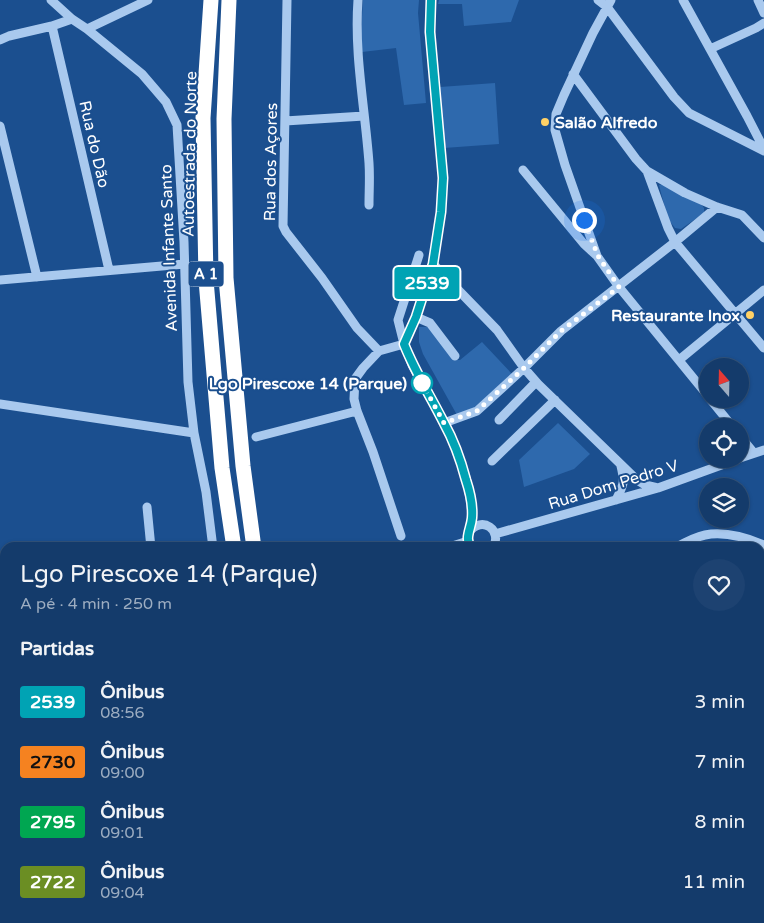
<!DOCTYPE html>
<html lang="pt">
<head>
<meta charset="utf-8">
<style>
  body { margin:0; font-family:"Varela Round",sans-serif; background:#1d4271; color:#f1f3f6; height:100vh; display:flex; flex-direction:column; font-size:19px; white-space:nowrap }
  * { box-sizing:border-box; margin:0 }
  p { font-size:16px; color:#9dadc1 }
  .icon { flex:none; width:28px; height:28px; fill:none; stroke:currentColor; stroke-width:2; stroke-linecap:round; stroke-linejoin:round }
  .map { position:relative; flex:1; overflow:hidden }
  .drawer { position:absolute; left:0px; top:542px; width:765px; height:381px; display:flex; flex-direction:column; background:#143b6b; border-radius:15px 15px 0 0; box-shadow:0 1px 4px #0004,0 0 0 1px #33557e }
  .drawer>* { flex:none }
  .badge { padding:0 10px; border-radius:4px; font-size:18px; line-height:32px }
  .needle { width:32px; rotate:340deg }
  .buttons { position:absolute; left:699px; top:358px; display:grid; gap:10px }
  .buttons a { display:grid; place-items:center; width:50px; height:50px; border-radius:50%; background:#143b6b; box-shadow:0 1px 4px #0004,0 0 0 1px #33557e; font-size:25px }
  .you { position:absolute; width:25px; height:25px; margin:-12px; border:4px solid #fff; border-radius:50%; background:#1a73e8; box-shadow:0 0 0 8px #1a73e833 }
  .map>.badge { position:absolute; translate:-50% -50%; box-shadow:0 0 0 2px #fff }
  h2 { padding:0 20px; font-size:19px; line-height:45px }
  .round { display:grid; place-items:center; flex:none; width:52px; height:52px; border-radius:26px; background:#1d4271 }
  .overview { display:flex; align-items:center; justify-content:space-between; height:85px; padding:0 20px }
  h1 { font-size:24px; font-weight:600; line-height:38px }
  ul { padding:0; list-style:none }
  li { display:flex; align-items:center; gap:15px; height:60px; padding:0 20px }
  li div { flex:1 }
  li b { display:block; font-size:19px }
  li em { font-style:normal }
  li .badge { min-width:55px; font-weight:700; text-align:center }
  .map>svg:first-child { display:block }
</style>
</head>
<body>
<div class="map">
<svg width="764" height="923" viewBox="0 0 764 923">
  <rect width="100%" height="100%" fill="#1b4f8f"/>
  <path fill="#2e69ad" d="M363 0H419L418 13 426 103 404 105 396 48 362 52 361 33Z
    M439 0H519L511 22 464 26 462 4H438Z
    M495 83 499 144 444 148 440 87Z
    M663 184 701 204 704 208V213L681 229 675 228 668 219 660 189 659 185Z
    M419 327H428L456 360H460L482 342 512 374 474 408 457 415 423 354 419 342Z
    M558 423 590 454 574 469 524 487 519 460Z
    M760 555 764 557V710L760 713Z"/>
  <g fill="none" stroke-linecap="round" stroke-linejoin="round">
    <path stroke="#a9c9ee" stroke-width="9" d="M51 0 72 19 87 29 142 74 166 102 177 125 184 242 188 382 194 433 206 492 213 548
      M287 0 283 226 286 232 322 278 357 328 379 351
      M358 0C354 54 365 108 369 163 370 177 369 191 369 205
      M598 0 607 7 674 97 689 113 764 151
      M611 0 593 33 564 95 556 114 555 130 565 165 597 256 619 287 708 396
      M683 0 747 116 764 149
      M758 0 764 13
      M52 26 109 270
      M87 29 148 0
      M0 40 9 36 52 26 72 19
      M710 49 756 28 764 23
      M573 74 636 159 647 171
      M285 121 364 116
      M0 126 37 277
      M523 170 584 244 596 255
      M717 207 675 242 668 228 647 171 685 193 717 207 742 215 764 238
      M419 255 398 320 404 344 412 365 444 423 456 449 467 482 471 503 472 518 468 536V541L471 548
      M433 264 497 330 524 368 538 384 637 480 645 485 658 488
      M0 280 185 264
      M416 317 430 323 455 356
      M404 344 416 317 433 264 441 212 443 179 430 32 431 0
      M679 360 764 290
      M710 399 732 426
      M0 404 194 433
      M499 420 536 382
      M444 423 477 411 524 368 561 331 675 242 764 348
      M740 436 754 453
      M256 437 357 411
      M740 458 764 450
      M492 461 555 400
      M616 500C624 484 625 483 621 466
      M147 507 151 548
      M469 532C482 515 503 530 493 548
      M495 534 658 488 738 459
      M401 536 373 452 357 411 354 399 355 379 363 368 379 351 404 344
      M446 548 468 541
      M675 548C684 543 695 537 705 535 725 531 745 537 764 545
      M0 653 5 654
      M760 731 764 727
      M0 735 5 724
      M0 774 5 776
      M760 787 764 785
      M760 831 764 835
      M0 841 5 840
      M0 912 5 911
      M250 919V923
      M348 919 350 920 361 923
      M498 919 501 923
      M140 923 144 919
      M216 923V919
      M473 923 483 919"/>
    <path stroke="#fff" stroke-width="15" d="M211 0 203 118 206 280 222 468 234 548
      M229 0 224 119 226 278 243 466 254 548
      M287 919 288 923
      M308 919V923"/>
  </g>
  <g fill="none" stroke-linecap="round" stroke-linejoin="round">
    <defs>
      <path id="line" d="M431 0 430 32 443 178 441 212 433 264 416 317 404 344C415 372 431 397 444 423 454 441 461 461 466 480 470 492 473 506 472 518 471 529 464 538 471 548"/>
    </defs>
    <use href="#line" stroke="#fff" stroke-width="11"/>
    <use href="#line" stroke="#00a3b4" stroke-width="8"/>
    <path stroke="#fff" stroke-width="5" stroke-dasharray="0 9" d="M422 383 444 423 477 411 524 368 561 331 619 287 598 256 584 220"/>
  </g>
  <g fill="#ffd166" stroke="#1b4f8f" stroke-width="2">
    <circle cx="545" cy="122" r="5"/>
    <circle cx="750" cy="315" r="5"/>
  </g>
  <circle fill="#fff" stroke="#00a3b4" stroke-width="2.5" cx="422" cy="383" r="10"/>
  <g text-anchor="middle" stroke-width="4" stroke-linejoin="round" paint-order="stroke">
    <rect fill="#1b4f8f" stroke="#bbcadd" stroke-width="1" x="188.5" y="261.5" width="35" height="25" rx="4"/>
    <g font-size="15" font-weight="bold" fill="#fff">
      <text x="206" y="279">A 1</text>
    </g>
    <g font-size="16" font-weight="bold" fill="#fff" stroke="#1b4f8f" text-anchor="start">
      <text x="555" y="128">Salão Alfredo</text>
      <text x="740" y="321" text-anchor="end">Restaurante Inox</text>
    </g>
    <g font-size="16" fill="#fff" stroke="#1b4f8f">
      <text transform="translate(95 144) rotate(77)" y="6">Rua do Dão</text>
      <text transform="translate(189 154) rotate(-89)" y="6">Autoestrada do Norte</text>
      <text transform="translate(270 162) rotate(-89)" y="6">Rua dos Açores</text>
      <text transform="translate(168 248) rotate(-92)" y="6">Avenida Infante Santo</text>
      <text transform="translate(613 484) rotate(-17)" y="6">Rua Dom Pedro V</text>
    </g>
    <g font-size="16" font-weight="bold" fill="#fff" stroke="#1b4f8f" text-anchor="end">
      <text x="407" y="389">Lgo Pirescoxe 14 (Parque)</text>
    </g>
  </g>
</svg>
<div class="buttons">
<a><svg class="needle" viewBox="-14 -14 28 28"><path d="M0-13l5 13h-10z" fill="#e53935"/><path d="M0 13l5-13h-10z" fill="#9dadc1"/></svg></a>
<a><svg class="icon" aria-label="locate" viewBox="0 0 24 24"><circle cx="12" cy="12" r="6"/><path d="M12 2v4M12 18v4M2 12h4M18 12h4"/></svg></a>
<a><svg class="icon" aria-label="layers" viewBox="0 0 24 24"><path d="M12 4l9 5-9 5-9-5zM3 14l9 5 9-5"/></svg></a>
</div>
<div class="you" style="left:584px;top:220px"></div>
<b class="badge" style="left:427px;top:283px;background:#00a3b4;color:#fff">2539</b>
<section class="drawer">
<div class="overview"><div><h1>Lgo Pirescoxe 14 (Parque)</h1><p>A pé · 4 min · 250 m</p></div><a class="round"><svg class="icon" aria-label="heart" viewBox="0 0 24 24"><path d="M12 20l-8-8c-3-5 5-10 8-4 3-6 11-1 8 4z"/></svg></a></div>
<h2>Partidas</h2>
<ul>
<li><span class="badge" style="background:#00a3b4;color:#fff">2539</span><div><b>Ônibus</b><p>08:56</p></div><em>3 min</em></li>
<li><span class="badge" style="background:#f58220;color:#111">2730</span><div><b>Ônibus</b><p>09:00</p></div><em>7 min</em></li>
<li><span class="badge" style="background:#00a651;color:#fff">2795</span><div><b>Ônibus</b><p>09:01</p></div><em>8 min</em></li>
<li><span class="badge" style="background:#6b8e23;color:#fff">2722</span><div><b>Ônibus</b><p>09:04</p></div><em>11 min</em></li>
</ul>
</section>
</div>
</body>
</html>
